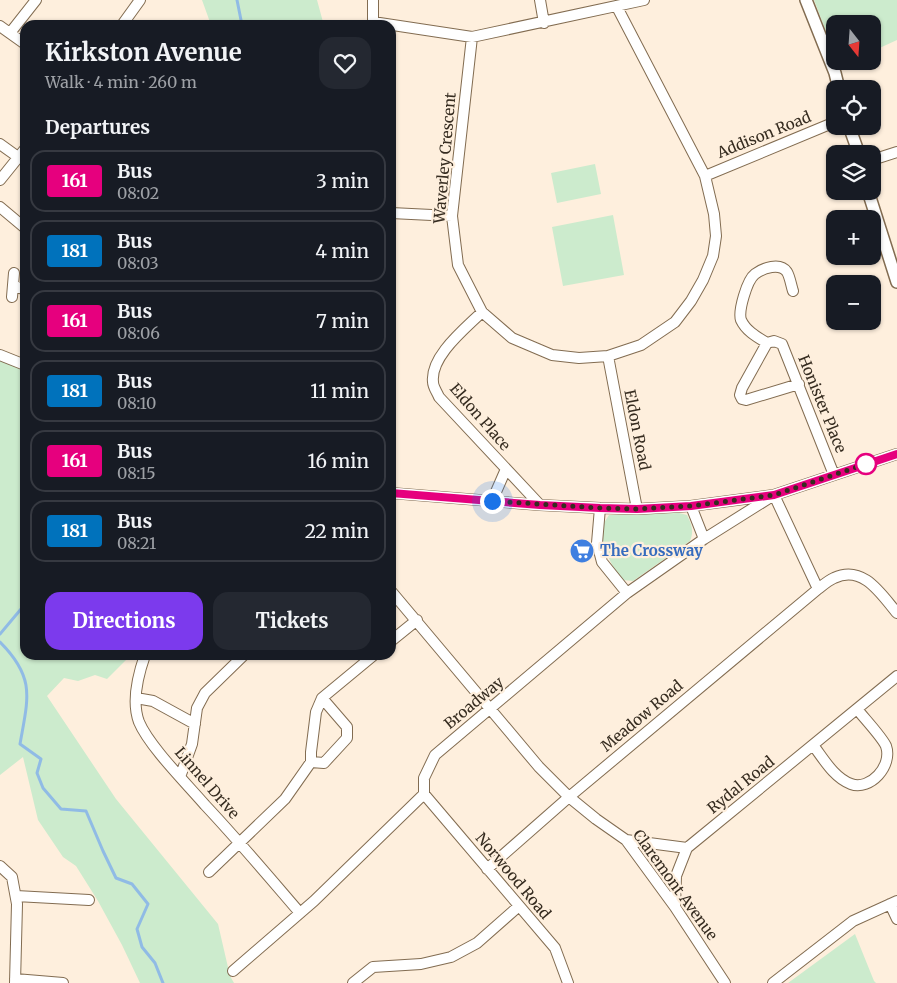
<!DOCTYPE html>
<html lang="en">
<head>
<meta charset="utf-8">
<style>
  body { margin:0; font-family:Merriweather,serif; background:#242831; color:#f1f3f6; height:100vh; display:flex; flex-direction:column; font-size:19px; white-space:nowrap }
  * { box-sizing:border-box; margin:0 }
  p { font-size:16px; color:#9ea1a6 }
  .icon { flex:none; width:28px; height:28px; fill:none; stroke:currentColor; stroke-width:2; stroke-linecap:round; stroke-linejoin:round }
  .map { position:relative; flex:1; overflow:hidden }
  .panel { position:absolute; left:20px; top:20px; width:376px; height:640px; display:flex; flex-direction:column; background:#171b24; border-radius:15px; box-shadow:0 1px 4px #0004 }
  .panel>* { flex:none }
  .badge { padding:0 10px; border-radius:4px; font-size:18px; line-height:32px }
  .needle { width:32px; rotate:163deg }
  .buttons { position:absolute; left:826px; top:15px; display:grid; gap:10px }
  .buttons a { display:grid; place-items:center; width:55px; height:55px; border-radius:10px; background:#171b24; box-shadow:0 1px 4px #0004; font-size:25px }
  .you { position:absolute; width:25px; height:25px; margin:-12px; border:4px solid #fff; border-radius:50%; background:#1a73e8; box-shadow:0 0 0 8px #1a73e833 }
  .map>.badge { position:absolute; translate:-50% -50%; box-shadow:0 0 0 2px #fff }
  h2 { padding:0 25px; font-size:19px; line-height:45px }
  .round { display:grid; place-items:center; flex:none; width:52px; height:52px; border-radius:15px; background:#242831 }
  .summary { display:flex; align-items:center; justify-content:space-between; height:85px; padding:0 25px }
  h1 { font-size:24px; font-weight:700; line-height:38px }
  .action { display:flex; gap:10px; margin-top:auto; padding:10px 25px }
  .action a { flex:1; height:58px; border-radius:15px; background:#7c3aed; color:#fff; font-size:20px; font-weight:700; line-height:58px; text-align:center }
  .action a+a { background:#242831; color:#f1f3f6 }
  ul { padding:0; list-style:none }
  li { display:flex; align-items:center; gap:15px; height:62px; margin:0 10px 8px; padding:0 15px; border:2px solid #363941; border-radius:15px }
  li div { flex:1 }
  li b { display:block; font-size:19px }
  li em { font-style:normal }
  li .badge { min-width:55px; font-weight:700; text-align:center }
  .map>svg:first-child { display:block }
</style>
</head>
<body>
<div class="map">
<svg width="897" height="983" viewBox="0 0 897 983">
  <rect width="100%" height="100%" fill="#feefdd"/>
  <path fill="#ccebcd" d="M202 0H317L323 22 322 25H211Z
    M814 0H897V40L873 51 872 24H835V55Z
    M595 164 601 194 557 203 551 173Z
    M613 215 624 275 563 286 552 227Z
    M0 360 25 370V655H131L107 679 95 675 78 681 64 678 47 696 116 799 218 924 230 976 234 983H140L122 945 98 901 76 866 63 857 38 820 23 757 0 775Z
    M679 513 687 515C692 525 694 531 690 541L633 581 622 580C613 569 598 541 603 526 604 522 607 518 609 515Z
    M855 934 874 981 876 983H788Z"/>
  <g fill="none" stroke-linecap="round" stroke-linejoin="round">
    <path stroke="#90bbe5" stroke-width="3" d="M237 0 242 25
      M0 634 21 609 25 608
      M0 642C36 678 28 698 20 744L41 759 37 773 43 788 61 809 86 811 103 851 116 878 132 884 148 904 137 929 142 947 155 963 163 983"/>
    <defs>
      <path id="minor" d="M540 0 544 23
        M373 22 472 37 644 0
        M122 25 140 0
        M373 25V0
        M0 26 25 44
        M10 33 36 0
        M472 37 452 216 458 265 482 312 512 338 552 355 579 358 608 356 641 345 675 322 691 301 703 280 713 256 716 236 714 214 705 176 617 7
        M0 144 18 157
        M872 160 897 152
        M705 176 835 122
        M0 180 25 149
        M0 207 25 228
        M391 213 452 216
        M13 285 25 290
        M793 291C791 285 790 277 787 272 780 262 763 268 755 274 747 280 738 311 741 320 746 331 757 337 767 343L774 341 782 344 834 475
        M12 297 14 273
        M482 312C466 328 430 356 433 382 433 387 437 392 439 397L540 505
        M767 343 742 388 740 395 742 399 746 400 799 384
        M0 355 25 365
        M608 356 637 509
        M391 493 540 505 600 508 637 509 691 506 774 495 897 454
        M492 501 506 469
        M691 506 704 539
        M600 508 597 543 602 562 627 593
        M391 591 539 767 569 797 596 819 626 840 675 907 725 983
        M391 641 417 620
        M145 655C138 675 131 701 139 722 149 746 187 784 205 805 238 840 269 877 300 913
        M136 698 153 701 195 724
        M813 745C823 758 834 778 851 784 870 791 893 766 886 746 882 737 864 718 857 709
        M311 762 324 763 347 738V727L322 698
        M180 777 192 744 197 708 205 693 244 655
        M424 794 555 948 568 983
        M626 840 687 848
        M0 866 12 877 17 904 15 983
        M487 869 569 797 818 589C823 585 829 580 834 578 863 564 881 594 897 613
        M209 872 285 799 311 762V752L316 712 322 698 374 655
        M16 896 89 900
        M890 904 897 919
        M675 907 676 876 687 848 897 676
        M233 971 314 901 424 794V778L435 755 627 593 704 539 774 495 818 589
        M15 979 63 983
        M353 983 373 967 421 964 451 957 477 943 519 906
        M773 983 853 921 897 901"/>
      <path id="tertiary" d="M806 0 835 73 839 89
        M849 126 859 154
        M868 191 897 282"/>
    </defs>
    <use href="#minor" stroke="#826c51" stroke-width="12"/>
    <use href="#tertiary" stroke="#826c51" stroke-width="14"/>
    <use href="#minor" stroke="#fff" stroke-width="10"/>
    <use href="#tertiary" stroke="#fff" stroke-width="11"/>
  </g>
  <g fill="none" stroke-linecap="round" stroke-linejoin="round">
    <defs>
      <path id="line" d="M391 493 540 505 600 508 637 509 691 506 774 495 897 454"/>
    </defs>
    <use href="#line" stroke="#fff" stroke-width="11"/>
    <use href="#line" stroke="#e6007e" stroke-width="8"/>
    <path stroke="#362c20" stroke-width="5" stroke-dasharray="0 9" d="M492 501 600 508 637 509 691 506 774 495 866 464"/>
  </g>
  <defs>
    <symbol id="supermarket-disc" viewBox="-11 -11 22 22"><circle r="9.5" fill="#3f7fe0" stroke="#feefdd"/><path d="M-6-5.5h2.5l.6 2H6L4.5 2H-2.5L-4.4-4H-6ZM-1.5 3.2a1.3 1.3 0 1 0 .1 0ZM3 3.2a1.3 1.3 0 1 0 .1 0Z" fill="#fff"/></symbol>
  </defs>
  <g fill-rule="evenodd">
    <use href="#supermarket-disc" x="568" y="537" width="28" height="28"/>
  </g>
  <circle fill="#fff" stroke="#e6007e" stroke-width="2.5" cx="866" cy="464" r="10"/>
  <g text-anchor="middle" stroke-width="4.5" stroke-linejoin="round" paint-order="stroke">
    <g font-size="15" fill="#362c20" stroke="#feefdd">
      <text transform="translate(764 135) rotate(-22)" y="5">Addison Road</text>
      <text transform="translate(445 158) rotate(-85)" y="5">Waverley Crescent</text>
      <text transform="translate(822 404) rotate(68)" y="5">Honister Place</text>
      <text transform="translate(480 417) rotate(49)" y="5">Eldon Place</text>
      <text transform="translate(637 430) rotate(79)" y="5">Eldon Road</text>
      <text transform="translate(474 703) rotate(-40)" y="5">Broadway</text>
      <text transform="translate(642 716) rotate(-40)" y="5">Meadow Road</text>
      <text transform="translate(207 783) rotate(49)" y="5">Linnel Drive</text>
      <text transform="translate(741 785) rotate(-39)" y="5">Rydal Road</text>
      <text transform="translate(513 876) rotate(50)" y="5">Norwood Road</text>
      <text transform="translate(675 885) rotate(54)" y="5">Claremont Avenue</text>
    </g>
    <g font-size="15" font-weight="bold" fill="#366cbe" stroke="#feefdd" text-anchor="start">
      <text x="600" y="556">The Crossway</text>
    </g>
  </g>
</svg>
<div class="buttons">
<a><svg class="needle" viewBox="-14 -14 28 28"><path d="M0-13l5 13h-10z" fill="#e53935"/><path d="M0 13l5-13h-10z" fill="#9ea1a6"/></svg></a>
<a><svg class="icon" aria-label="locate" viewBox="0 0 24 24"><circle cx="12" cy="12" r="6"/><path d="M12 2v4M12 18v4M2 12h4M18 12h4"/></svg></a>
<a><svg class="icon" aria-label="layers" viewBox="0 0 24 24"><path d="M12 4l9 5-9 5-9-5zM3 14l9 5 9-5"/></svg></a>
<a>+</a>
<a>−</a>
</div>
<div class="you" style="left:492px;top:501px"></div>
<section class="panel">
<div class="summary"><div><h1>Kirkston Avenue</h1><p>Walk · 4 min · 260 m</p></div><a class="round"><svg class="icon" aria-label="heart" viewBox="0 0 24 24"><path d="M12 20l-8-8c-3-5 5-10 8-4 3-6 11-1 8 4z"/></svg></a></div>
<h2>Departures</h2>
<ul>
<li><span class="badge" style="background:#e6007e;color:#fff">161</span><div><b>Bus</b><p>08:02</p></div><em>3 min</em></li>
<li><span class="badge" style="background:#0072bc;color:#fff">181</span><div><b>Bus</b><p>08:03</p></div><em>4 min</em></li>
<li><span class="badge" style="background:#e6007e;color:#fff">161</span><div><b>Bus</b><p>08:06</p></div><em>7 min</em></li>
<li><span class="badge" style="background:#0072bc;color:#fff">181</span><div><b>Bus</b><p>08:10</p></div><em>11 min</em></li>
<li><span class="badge" style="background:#e6007e;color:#fff">161</span><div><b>Bus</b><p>08:15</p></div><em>16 min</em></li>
<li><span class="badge" style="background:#0072bc;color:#fff">181</span><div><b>Bus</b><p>08:21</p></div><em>22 min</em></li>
</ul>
<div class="action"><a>Directions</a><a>Tickets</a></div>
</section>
</div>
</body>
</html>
